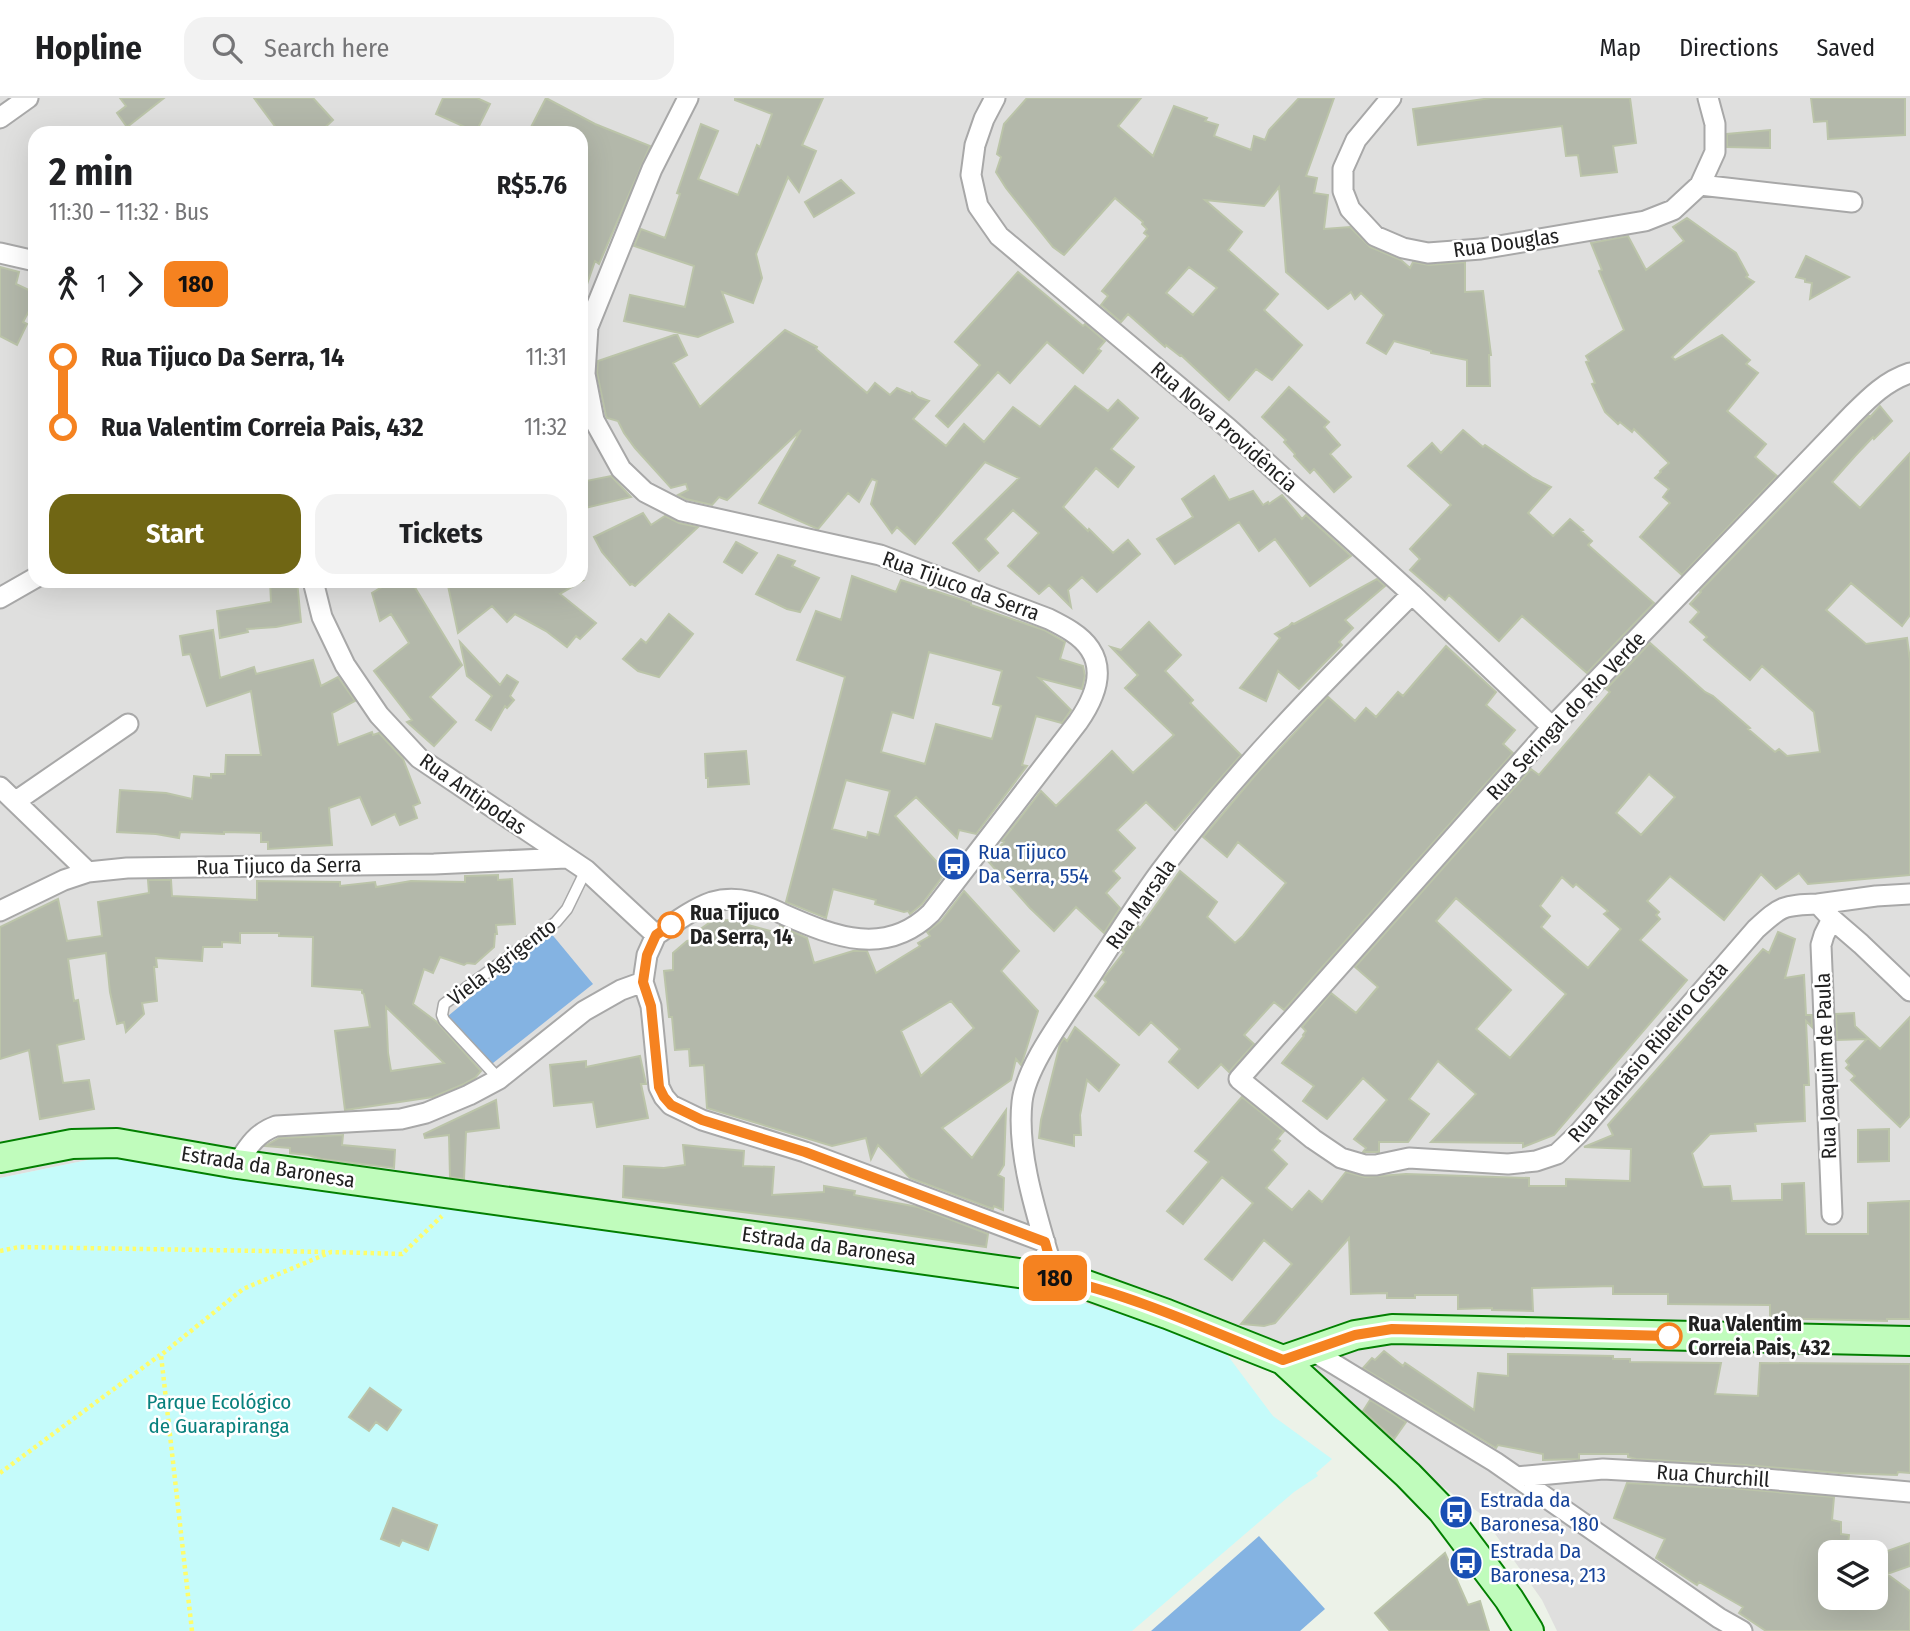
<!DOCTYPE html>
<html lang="en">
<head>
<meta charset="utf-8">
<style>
  body { margin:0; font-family:"Fira Sans Condensed",sans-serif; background:#f2f2f2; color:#202124; height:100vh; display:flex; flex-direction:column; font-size:26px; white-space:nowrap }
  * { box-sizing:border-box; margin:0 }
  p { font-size:23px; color:#757577 }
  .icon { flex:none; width:38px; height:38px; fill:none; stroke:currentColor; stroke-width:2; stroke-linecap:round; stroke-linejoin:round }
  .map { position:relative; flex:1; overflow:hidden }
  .panel { position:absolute; left:28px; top:28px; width:560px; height:462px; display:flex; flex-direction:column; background:#fff; border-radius:21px; box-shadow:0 7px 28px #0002 }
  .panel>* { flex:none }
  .badge { padding:0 14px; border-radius:10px; font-size:24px; line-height:46px }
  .fabs { position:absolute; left:1818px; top:1442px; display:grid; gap:14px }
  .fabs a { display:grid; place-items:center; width:70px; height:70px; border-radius:14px; background:#fff; box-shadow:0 7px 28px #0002; font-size:35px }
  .map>.badge { position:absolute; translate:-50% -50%; box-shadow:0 0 0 4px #fff }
  .legs { display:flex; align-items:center; gap:10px; height:77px; padding:0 21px; font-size:23px }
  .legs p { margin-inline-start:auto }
  .summary { display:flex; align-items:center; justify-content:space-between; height:119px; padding:0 21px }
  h1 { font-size:38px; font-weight:700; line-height:52px }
  .primary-button { display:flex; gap:14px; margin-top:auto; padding:14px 21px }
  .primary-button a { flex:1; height:80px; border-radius:21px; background:#706614; color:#fff; font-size:28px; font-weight:700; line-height:80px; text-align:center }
  .primary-button a+a { background:#f2f2f2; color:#202124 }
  ul { padding:0 21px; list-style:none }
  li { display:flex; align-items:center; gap:24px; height:70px; font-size:26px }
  li i { display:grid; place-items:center; width:10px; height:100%; margin:0 9px; background:currentColor }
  li i::after { content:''; width:18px; height:18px; margin:-9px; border:5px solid; border-radius:50%; background:#fff }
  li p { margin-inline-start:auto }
  li:first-child i { background:linear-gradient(#0000 50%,currentColor 0) }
  li:last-child i { background:linear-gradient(currentColor 50%,#0000 0) }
  header { display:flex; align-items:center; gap:42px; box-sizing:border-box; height:98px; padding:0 35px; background:#fff; border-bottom:2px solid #e0e0e0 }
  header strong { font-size:33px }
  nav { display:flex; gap:38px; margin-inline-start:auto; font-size:24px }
  .search { width:490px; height:63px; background:#f2f2f2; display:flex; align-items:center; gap:18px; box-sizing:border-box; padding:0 24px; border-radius:21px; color:#757577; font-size:26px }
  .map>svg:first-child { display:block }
</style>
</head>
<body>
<header>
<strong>Hopline</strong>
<div class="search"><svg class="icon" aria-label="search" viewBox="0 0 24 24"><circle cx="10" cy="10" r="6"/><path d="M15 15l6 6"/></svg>Search here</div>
<nav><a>Map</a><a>Directions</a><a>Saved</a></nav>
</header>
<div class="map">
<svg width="1910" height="1533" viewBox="0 0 1910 1533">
  <rect width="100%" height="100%" fill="#ecf2e8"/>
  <path fill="#dfdfde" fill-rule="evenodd" d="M0 0H1910V1533H1557L1542 1502 1481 1416 1277 1272 1219 1246 122 1055 0 1080ZM35 35H581V483H35ZM1830 1454H1876V1500H1830Z"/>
  <path fill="#c5fbfa" d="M122 1055 1000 1179 1219 1246 1273 1318 1332 1361 1316 1375 1318 1378 1294 1394 1132 1533H0V1080Z"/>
  <path fill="#84b3e2" d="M550 834 593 886 488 969 448 918Z
    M1259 1438 1325 1511 1300 1533H1151Z"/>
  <path fill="#b3b8aa" stroke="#bbc4a9" stroke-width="2" fill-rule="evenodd" d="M120 0H164L127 29 117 15 126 8Z
    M254 0H313L333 22 319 35H280Z
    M443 0H477L490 6 476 34 436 16Z
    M546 0 595 26 650 48 599 166 595 163 584 195 581 194V35H528Z
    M735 0H823L802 47 816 53 799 94 788 79 756 156 762 180 753 205 722 194 733 224 698 239 624 223 630 197 685 209 694 168 634 148 641 131 665 140 680 96 677 95 701 26 718 33 698 81 738 97 757 47 760 49 772 16 735 2Z
    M1027 0H1141L1118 28 1153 58 1174 8 1207 20 1205 23 1218 27 1214 38 1251 52 1254 38 1265 42 1269 32 1299 0H1334L1306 78 1317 80 1314 95 1328 97 1324 131 1350 129 1370 149 1401 162 1410 170 1413 164 1429 167 1465 164V194L1483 193 1491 257H1489L1490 288H1467V262L1431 255V253L1394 243 1386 256 1367 245 1384 217 1361 195 1355 201 1351 194 1328 211 1286 174 1279 89 1264 108 1205 102 1242 134 1228 152 1278 196 1264 212 1302 247 1272 282 1256 271 1229 302 1181 257 1180 258 1166 247 1165 249 1128 216 1121 224 1101 207 1108 198 1102 193 1148 138 1144 135 1147 131 1142 126 1143 124 1115 100 1064 157 1053 149 1006 90 996 74 1001 59 997 56 1004 26ZM1189 169 1217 190 1193 217 1166 195Z
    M1491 0H1630L1636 45 1613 48 1617 74 1581 78 1578 57 1566 58 1562 28 1418 47 1413 11Z
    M1811 0H1905V37L1828 41 1827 23 1814 24Z
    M1770 32V50L1727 49V36Z
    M841 82 854 95 814 119 805 104Z
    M1687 120 1736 155 1748 177 1746 179 1754 184 1672 259 1675 262 1722 237 1750 262 1746 266 1758 275 1727 313 1766 346 1755 359 1777 378 1682 477 1640 439 1670 405 1663 399 1669 391 1655 380 1661 374 1660 373 1669 365 1634 331 1632 334 1620 324 1618 326 1605 314 1592 286 1595 285 1586 264 1589 263 1586 258 1624 232 1599 173 1602 172 1591 145 1628 138 1646 172 1684 143 1673 129Z
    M1806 158 1849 179 1810 201 1812 185 1805 184V181L1796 179Z
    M0 169 19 174 16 186 35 195V202L23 224 27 226 17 247 0 238Z
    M1018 174 1083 228 1085 226 1105 243 1098 251 1101 253 1083 275 1047 244 1010 285 998 274 948 329 936 318 980 267 955 244Z
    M785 232 817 249 816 251 867 295 875 285 890 297 897 290 911 296 912 294 918 299 929 303 913 321 946 348 964 326 984 344 1013 309 1040 329 1075 288 1108 313 1118 302 1138 320 1111 351 1134 369 1118 389 1096 370 1063 409 1088 433 1089 431 1113 455 1128 442 1140 456 1097 494 1082 479 1068 492 1071 509 1049 487 1039 496 1008 468 1039 435 1013 412 985 441 998 455 979 473 953 445 1019 380 985 364 915 446 897 429 892 435 871 406 877 383 872 381 859 404 848 395 818 431 759 405 801 332 727 402 719 399 712 407 686 401 678 397 688 392 686 386 671 390 635 350 624 335 618 323 607 320 606 318 597 275 598 263 677 236 687 257 673 265 700 309Z
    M1289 289 1329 324 1324 329 1340 347 1330 356 1351 379 1334 394 1314 371 1310 375 1294 358 1295 356 1284 344 1286 342 1262 319Z
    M1880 308 1892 323 1874 341 1873 339 1855 358 1832 384 1860 410 1910 355V517L1902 528 1851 485 1826 512 1866 546 1907 540 1910 562V777L1808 786 1799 775 1776 791 1761 776 1724 822 1670 778 1647 803 1659 814 1656 817 1660 821 1640 842 1687 882 1554 1037 1523 1049V1045L1431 1044 1476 996 1438 963 1409 1001 1429 1016 1408 1044H1379V1054H1363L1366 1050 1354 1041 1387 1002 1363 980 1327 1021 1303 1003 1314 988 1282 965 1304 938 1303 937 1306 933 1302 929 1331 895 1356 915 1378 889 1355 869 1531 671 1539 677 1610 594 1606 591 1650 545 1705 594 1713 598 1750 630 1748 631 1775 654 1779 651 1787 658 1820 654 1814 614 1762 568 1750 582 1729 564 1704 542 1707 539 1690 524 1699 514 1690 506 1701 494 1700 493 1862 325 1869 318 1870 319ZM1649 676 1675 699 1641 737 1616 715ZM1562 779 1573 789 1576 786 1608 813 1604 816 1621 831 1588 870 1541 829 1550 818 1540 808ZM1456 800 1566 896 1510 960 1476 931 1511 892 1436 823Z
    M1463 332 1483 349 1485 347 1533 380 1551 389 1528 415 1553 438 1570 421 1583 432 1581 433 1592 443 1588 447 1654 505 1587 575 1522 518 1499 543 1449 497 1445 502 1410 472 1420 461 1410 451 1451 407 1408 368 1432 345 1441 355Z
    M611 378 631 399 581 411V384Z
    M1214 378 1229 402 1253 393 1263 407 1268 404 1269 406 1282 397 1302 421 1306 417 1351 458 1310 488 1275 441 1259 453 1239 424 1175 466 1157 441 1193 419 1182 401Z
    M643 415 651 427 665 418 679 425 698 429 635 488 632 486 630 487 602 454 594 439Z
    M736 444 757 455 742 475 724 464Z
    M778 457 795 463 792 468 819 480 800 514 787 511 756 496Z
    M852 478 896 494 901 482 963 502 971 505V507L1044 532 1065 544 1060 561 1083 568 1085 578 1082 591 1039 580 1071 612 1062 625 1036 618 1022 667 1027 668 976 736 959 732 957 740 916 699 895 718 946 774 922 806 910 816 908 813 904 814 875 806 876 802 833 791 826 820 786 804 845 579 797 562 816 513 841 522ZM929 554 1002 573 993 606 1001 608 992 641 936 626 925 666 881 654 892 614 913 620ZM846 682 890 693 879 737 868 734 867 740 832 731Z
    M1377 481 1385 488 1345 522 1353 530 1339 544 1342 547 1299 591 1278 573 1266 603 1240 590 1280 540 1275 536 1289 528 1292 525 1294 526Z
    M270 483H297L301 524 276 529 247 531 248 534 220 540 217 513 271 504Z
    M392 483H411L462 567 430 599 456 624 434 648 407 624 412 622 374 573 409 545 391 516 380 523 372 495Z
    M447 483H582L560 496 596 525 580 541 576 538 567 549 546 533 515 516 507 524 492 508 458 535Z
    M669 516 693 536 659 579 638 573 623 561 641 541 646 545Z
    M1149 524 1181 557 1165 573 1193 602 1190 605 1241 657 1175 732 1146 704 1117 732 1135 750 1113 773 1120 780 1106 795 1120 810 1104 835 1076 809 1054 833 1030 810 987 762 1004 744 1002 743 1041 693 1056 708 1112 653 1133 675 1174 637 1125 590 1138 577 1111 549 1121 552Z
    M213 532 220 580 254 569 256 576 313 562 321 588 338 579 355 603 332 615 338 647 372 634 373 637 379 635 403 661 420 705 413 708 417 720 400 727 395 716 372 727 360 699 329 710 332 747 268 751V744H261V735L224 734V736L180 734 179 740 156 736 117 734 120 692 166 695 192 701 194 678 211 680V676H225L226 657H261L251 593 207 608 190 556 183 557 180 538Z
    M460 544 500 587 507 577 518 584 510 598 514 602 507 610 505 608 491 632 476 622 492 598 467 578Z
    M1446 548 1496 594 1486 607 1515 632 1503 646 1513 655 1284 912 1274 904 1244 937 1254 946 1229 974 1221 966 1198 990 1169 964 1180 951 1151 924 1139 937 1095 898 1106 884 1103 881 1124 854 1122 852 1138 828 1140 830 1180 773 1217 804 1207 819 1235 845 1243 838 1286 785 1238 744 1227 759 1203 739 1258 674 1328 599 1355 623 1366 610 1376 619 1398 594 1403 598Z
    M746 653 749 686 708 689V680H706L705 656Z
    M498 777V782L512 781 515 826 496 827 497 836H495L494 849 475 866 467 865 464 867 440 859 433 875 424 871 413 906 437 924 481 973 475 980 464 986 433 999 345 1012 335 933 370 929 364 896 362 895V892L312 888 313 839 279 838V835H240V845L222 844V849H203L202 863 156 860 157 869H154L157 903 142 905 144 916 126 934 124 924 117 926 110 894 106 855 68 861 74 903 78 902 84 941 57 947 63 985 89 982 94 1011 40 1021 29 952 0 961V829L58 801 67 843 102 838 98 804 149 795 148 782H171L172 798 257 802V783L340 784V788L375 784 376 789 411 783 465 784V778ZM386 909 444 965 391 973 388 955Z
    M964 793 1019 853 1001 873 1038 913 1022 965 1021 967 1016 961 1011 982 942 1030 972 1060 1006 1012 1004 1067 998 1077 1004 1080 1003 1112 994 1108 993 1111 910 1080 878 1047 871 1061 866 1040 832 1048 707 1010 704 967 690 968 689 951 675 952 672 919H669L664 873 673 872V855L687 843 699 841V832L712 823 748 821V827L778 835 780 828 807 840 814 865 853 853H867L876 875 920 848 918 845 930 838 927 834 941 823ZM951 903 974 930 921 978 901 933Z
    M1778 834 1795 841 1785 880 1804 877 1806 917H1812V929L1806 923 1809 987H1804L1805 1023 1755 1026 1756 1033 1710 1036 1692 1055 1703 1089 1730 1088 1732 1103 1782 1102V1086L1804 1085 1806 1136H1868V1105L1910 1103V1221H1887V1223L1770 1220V1207L1668 1206V1196H1613V1188L1532 1190 1533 1213 1492 1212V1210L1458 1211V1197H1415V1200H1387V1195L1351 1196 1349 1140 1275 1225 1264 1228 1241 1226 1292 1166 1264 1142 1232 1182 1205 1161 1253 1105 1222 1079 1183 1126 1167 1113 1209 1064 1195 1053 1242 999 1284 1033 1277 1041 1280 1043 1272 1052 1287 1066 1266 1090 1292 1112 1309 1093 1322 1104 1346 1074 1365 1079 1406 1076 1529 1080V1088H1566V1081L1630 1083 1631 1051 1584 1049 1613 1037 1608 1027 1763 851 1769 855Z
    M1854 915 1855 928 1880 951 1910 919V1018L1900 1029 1851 982 1855 978 1846 970 1849 967 1846 963 1867 941 1837 942 1836 916Z
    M1075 929 1119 967 1099 993 1087 982 1080 1017 1081 1037H1074V1048L1039 1040 1041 1022 1060 946 1064 940 1067 943Z
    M640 958 646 986H641L648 1020 597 1029 593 1004 554 1008 550 967 586 963V969Z
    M496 1002 499 1030 466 1034 464 1081 450 1079 449 1037 425 1040 424 1036Z
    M1889 1031V1063L1858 1064V1032Z
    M343 1037 342 1047 395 1052 394 1070 321 1061 308 1057 290 1055V1050L265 1048 279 1040Z
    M683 1047 744 1053 743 1068 774 1069 772 1097 824 1094V1088L855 1093 854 1097 918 1109 988 1136 986 1149 799 1121 623 1099 624 1068 664 1070 685 1067Z
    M1384 1253 1403 1268 1405 1265 1474 1312 1478 1275 1508 1278V1256L1613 1258V1261H1630V1264L1721 1265 1715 1296 1758 1298 1760 1265 1910 1266V1375L1898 1374 1897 1377 1839 1375 1744 1367 1636 1361 1628 1359V1356H1579V1361L1543 1362V1356L1498 1347 1496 1350 1363 1270 1372 1260 1375 1262Z
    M370 1290 401 1312 387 1332 376 1324 369 1333 349 1319Z
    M1370 1302 1406 1324 1394 1341 1363 1313Z
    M1627 1385 1742 1391 1834 1399 1832 1422 1841 1424V1436L1849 1437 1847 1454H1830V1500H1876V1457L1910 1445V1468L1887 1476 1910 1493V1533H1766L1739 1515 1743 1509 1699 1484 1697 1487 1656 1460 1665 1441 1614 1420Z
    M393 1410 437 1427 428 1452 402 1442 399 1448 381 1441Z
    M1445 1455 1468 1507 1480 1503 1489 1533H1390L1375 1515Z"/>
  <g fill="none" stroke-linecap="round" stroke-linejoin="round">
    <defs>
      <path id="lane" d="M499 981 444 922 442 917 444 906 556 824 567 811 586 772"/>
      <path id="street" d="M995 0 984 21 975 47 971 77 978 108 999 138 1228 330 1412 496 1552 629
        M1391 0 1356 42 1343 71V93L1350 111 1375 138 1403 150 1428 155 1481 151 1645 123 1673 112 1700 87 1715 54V26L1708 0
        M0 20 28 0
        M1700 87 1852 104
        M0 155 35 163
        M1910 275C1886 283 1870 299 1853 316L1552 629 1239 981 1313 1041 1341 1060 1365 1067H1376L1409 1060 1508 1066 1536 1063 1557 1056 1578 1036 1756 831C1781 808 1783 807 1818 806L1832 821 1861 846 1910 893
        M313 483 322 519 345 567 379 617 419 660 586 772 656 837
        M0 500 35 480
        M0 689 88 774
        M16 703 128 626
        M1818 806 1876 798 1910 796
        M0 813 64 782 88 774 127 770 434 766 566 760
        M1832 821 1824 837 1821 847 1832 1116
        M656 837C674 825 692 811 712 804 738 796 762 806 785 817 835 839 886 859 931 815L1078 624C1092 604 1106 575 1090 551 1081 537 1063 528 1049 521L880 457 682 413 645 394 621 371 594 322 585 276 588 229 652 71 688 0
        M656 837 647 857 643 884 651 908 659 989 664 999 671 1007 702 1022 805 1054 1045 1144
        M237 1066C248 1049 256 1035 276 1028L401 1021 426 1015 469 997 499 981 584 913 621 892 643 884
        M1055 1180C1040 1126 1016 1060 1022 1004 1026 968 1064 919 1084 888 1109 850 1133 811 1160 774 1235 674 1324 584 1412 496
        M1311 1252 1495 1364 1719 1520 1742 1533
        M1517 1379 1603 1371 1743 1379 1910 1394"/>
      <path id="secondary" d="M0 1060 72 1046 117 1045 237 1066 1055 1180 1081 1185 1167 1216 1283 1262 1408 1377 1442 1412 1509 1501 1529 1533
        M1283 1262 1355 1237 1392 1231 1910 1243"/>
    </defs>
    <use href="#lane" stroke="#a8a8a8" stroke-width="13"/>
    <use href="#street" stroke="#a8a8a8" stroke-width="23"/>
    <use href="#secondary" stroke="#027f01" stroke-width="32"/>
    <path stroke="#fefd6c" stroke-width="4.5" stroke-dasharray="3.5 3.5" stroke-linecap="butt" d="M0 1153 19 1149 328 1154
      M0 1375 160 1257
      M192 1533 161 1257 243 1191 331 1154 402 1156 442 1118"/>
    <use href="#lane" stroke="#fff" stroke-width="10"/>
    <use href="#street" stroke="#fff" stroke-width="19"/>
    <use href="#secondary" stroke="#c0fcbc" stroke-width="28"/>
  </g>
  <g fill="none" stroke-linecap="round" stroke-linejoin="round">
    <defs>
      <path id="line-1" d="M671 827 656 837 647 857 643 884 651 908 659 989 664 999 671 1007 702 1022 805 1054 1045 1144 1055 1180C1131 1196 1211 1233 1283 1262L1355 1237 1392 1231 1669 1238"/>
    </defs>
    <use href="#line-1" stroke="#fff" stroke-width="16"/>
    <use href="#line-1" stroke="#f58220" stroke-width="10"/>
  </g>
  <defs>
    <symbol id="bus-disc" viewBox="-11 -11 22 22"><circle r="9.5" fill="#1a4fb4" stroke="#fff"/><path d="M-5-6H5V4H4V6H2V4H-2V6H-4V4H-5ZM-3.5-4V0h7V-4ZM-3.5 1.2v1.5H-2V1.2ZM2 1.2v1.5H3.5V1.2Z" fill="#fff"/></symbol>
  </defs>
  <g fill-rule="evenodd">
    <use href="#bus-disc" x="935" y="747" width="38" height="38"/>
    <use href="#bus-disc" x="1437" y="1395" width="38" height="38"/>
    <use href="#bus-disc" x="1447" y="1446" width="38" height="38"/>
  </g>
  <g fill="#fff" stroke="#f58220" stroke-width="3.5">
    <circle cx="671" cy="827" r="12"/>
    <circle cx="1669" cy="1238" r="12"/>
  </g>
  <g text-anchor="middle" stroke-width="5" stroke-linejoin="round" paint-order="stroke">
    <g font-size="21" fill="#212121" stroke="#fff">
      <text transform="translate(1506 145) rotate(-8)" y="7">Rua Douglas</text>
      <text transform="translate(1224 329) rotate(41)" y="7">Rua Nova Providência</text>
      <text transform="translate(961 488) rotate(20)" y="7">Rua Tijuco da Serra</text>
      <text transform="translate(1566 618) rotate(-47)" y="7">Rua Seringal do Rio Verde</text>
      <text transform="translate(473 696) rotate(35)" y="7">Rua Antipodas</text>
      <text transform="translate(279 768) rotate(-1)" y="7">Rua Tijuco da Serra</text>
      <text transform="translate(1141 806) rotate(-55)" y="7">Rua Marsala</text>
      <text transform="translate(502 864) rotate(-37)" y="7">Viela Agrigento</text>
      <text transform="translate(1648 954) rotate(-49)" y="7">Rua Atanásio Ribeiro Costa</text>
      <text transform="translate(1826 968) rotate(-92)" y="7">Rua Joaquim de Paula</text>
      <text transform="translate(268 1069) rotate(9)" y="7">Estrada da Baronesa</text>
      <text transform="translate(829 1148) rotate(8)" y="7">Estrada da Baronesa</text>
      <text transform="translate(1713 1378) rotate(4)" y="7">Rua Churchill</text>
    </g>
    <g font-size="21" fill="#164399" stroke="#fff" text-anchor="start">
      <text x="978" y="761">Rua Tijuco<tspan x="978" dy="24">Da Serra, 554</tspan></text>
      <text x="1480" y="1409">Estrada da<tspan x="1480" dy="24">Baronesa, 180</tspan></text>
      <text x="1490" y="1460">Estrada Da<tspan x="1490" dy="24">Baronesa, 213</tspan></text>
    </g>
    <g font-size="21" font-weight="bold" fill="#212121" stroke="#fff" text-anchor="start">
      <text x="690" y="822">Rua Tijuco<tspan x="690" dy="24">Da Serra, 14</tspan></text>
      <text x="1688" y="1233">Rua Valentim<tspan x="1688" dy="24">Correia Pais, 432</tspan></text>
    </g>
    <g font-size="21" fill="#08807d" stroke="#fff">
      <text x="219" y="1311">Parque Ecológico<tspan x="219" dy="24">de Guarapiranga</tspan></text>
    </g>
  </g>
</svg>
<div class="fabs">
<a><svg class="icon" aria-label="layers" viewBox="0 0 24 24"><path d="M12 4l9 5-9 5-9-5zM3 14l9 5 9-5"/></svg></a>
</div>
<b class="badge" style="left:1055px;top:1180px;background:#f58220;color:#111">180</b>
<section class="panel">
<div class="summary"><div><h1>2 min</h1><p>11:30 – 11:32 · Bus</p></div><b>R$5.76</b></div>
<div class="legs"><svg class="icon" aria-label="walk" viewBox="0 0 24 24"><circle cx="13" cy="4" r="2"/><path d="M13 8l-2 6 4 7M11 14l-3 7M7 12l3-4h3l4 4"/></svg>1<svg class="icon" aria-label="forward" viewBox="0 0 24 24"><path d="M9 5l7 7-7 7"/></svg><b class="badge" style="background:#f58220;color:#111">180</b></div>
<ul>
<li><i style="color:#f58220"></i><b>Rua Tijuco Da Serra, 14</b><p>11:31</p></li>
<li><i style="color:#f58220"></i><b>Rua Valentim Correia Pais, 432</b><p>11:32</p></li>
</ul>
<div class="primary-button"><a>Start</a><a>Tickets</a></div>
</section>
</div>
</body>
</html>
